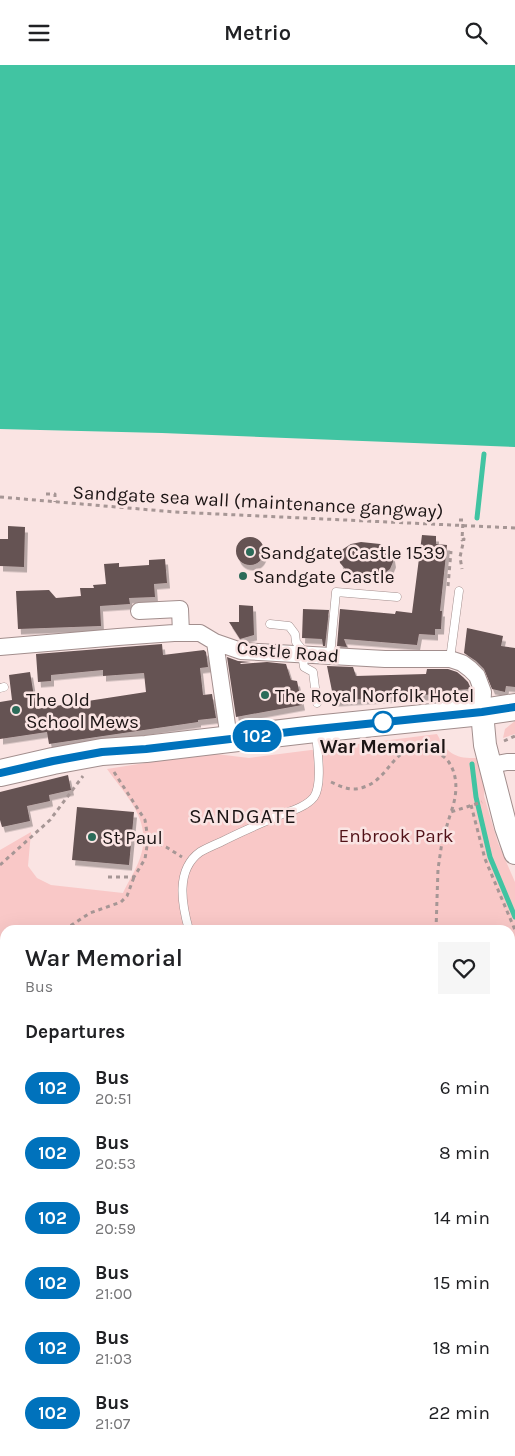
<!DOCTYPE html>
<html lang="en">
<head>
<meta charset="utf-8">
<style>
  body { margin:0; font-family:Karla,sans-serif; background:#f6f6f6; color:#202124; height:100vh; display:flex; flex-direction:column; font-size:19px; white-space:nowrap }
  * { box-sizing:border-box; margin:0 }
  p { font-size:16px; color:#757577 }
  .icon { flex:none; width:28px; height:28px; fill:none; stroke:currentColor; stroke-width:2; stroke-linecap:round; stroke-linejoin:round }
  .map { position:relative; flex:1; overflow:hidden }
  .sheet { position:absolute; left:0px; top:860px; width:515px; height:531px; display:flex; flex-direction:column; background:#fff; border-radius:15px 15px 0 0; box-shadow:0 5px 20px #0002 }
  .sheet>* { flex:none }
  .badge { padding:0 10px; border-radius:16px; font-size:18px; line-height:32px }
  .map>.badge { position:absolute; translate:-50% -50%; box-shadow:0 0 0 2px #fff }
  h2 { padding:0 25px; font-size:19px; line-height:45px }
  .round { display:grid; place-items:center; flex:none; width:52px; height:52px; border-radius:0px; background:#f6f6f6 }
  .summary { display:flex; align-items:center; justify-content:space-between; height:85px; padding:0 25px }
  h1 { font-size:24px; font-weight:600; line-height:38px }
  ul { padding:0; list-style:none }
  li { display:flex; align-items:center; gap:15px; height:65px; padding:0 25px }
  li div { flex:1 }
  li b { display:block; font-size:19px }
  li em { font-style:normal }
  li .badge { min-width:55px; font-weight:700; text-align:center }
  header { display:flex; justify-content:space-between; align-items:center; height:65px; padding:0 25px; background:#fff; font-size:22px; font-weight:600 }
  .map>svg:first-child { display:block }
</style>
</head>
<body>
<header><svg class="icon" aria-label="menu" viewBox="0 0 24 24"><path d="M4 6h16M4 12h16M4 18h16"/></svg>Metrio<svg class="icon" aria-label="search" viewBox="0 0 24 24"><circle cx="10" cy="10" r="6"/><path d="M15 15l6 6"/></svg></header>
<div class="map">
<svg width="515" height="1391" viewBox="0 0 515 1391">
  <defs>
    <filter id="shadow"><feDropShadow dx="3" dy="5.5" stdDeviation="0" flood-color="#0004"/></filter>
  </defs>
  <rect width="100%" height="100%" fill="#fae4e3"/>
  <path fill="#f9c8c7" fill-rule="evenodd" d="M515 656V669L503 673 505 664Z
    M437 669C447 689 456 694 478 693L485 720 484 731 498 778 515 817V1391H0V785L31 767 28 801 37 813 51 820 123 828C128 817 136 805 140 793 153 756 127 732 107 704L208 688 249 693ZM5 865H510V1386H5Z"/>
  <path fill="#41c4a2" d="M0 0H515V382L162 368 0 364Z"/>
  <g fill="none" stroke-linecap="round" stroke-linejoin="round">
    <path stroke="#41c4a2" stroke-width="5" d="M477 453 484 389
      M472 699 476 732 490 792 515 852"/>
  </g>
  <path fill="#655252" filter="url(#shadow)" d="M8 461 25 462 24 502 0 501V474H8Z
    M422 470 436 471V479L447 480 440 546H442L441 564H435V570L419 569 417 580 344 574 347 582 337 581 340 544 395 549 396 546 412 548Z
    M236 486a14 14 0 1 1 28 0a14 14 0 1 1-28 0Z
    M361 477 380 479 389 485 392 491 393 497 390 504 382 510 374 512 356 510 348 507 340 498 339 492 340 486 351 479Z
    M165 494 167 518 154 519 155 532 129 533 130 539 100 541 101 561 18 564 16 526 49 525 56 533 81 531 80 523H94L93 520 106 519 104 499 119 498V502L149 500V495Z
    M239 540 253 541 254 570 240 574 229 557H239Z
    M303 544 329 545 325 581H323L322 574 302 573Z
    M467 563 503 571 501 581 515 583V622L506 621 505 627 492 624 484 604 476 596 464 588Z
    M162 579 163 590 204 585 206 587 208 602 200 603 203 630 212 629 216 653 198 655V657L49 679 47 667 0 674V637L12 635 9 610 30 607 36 644 146 627 144 608 103 611V605L51 610V616L38 617 36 589Z
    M227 592 238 596 251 597 240 598 241 599 267 597 286 599 291 615 297 616 302 640 236 652Z
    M327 601 353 602 356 611 426 609 427 604H448L457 607 463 612 468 617 471 624 443 626 438 629 334 636Z
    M68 710 71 725 49 730 50 736 27 741 30 756 2 762 0 755V727Z
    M77 742 134 747 129 800 72 795Z"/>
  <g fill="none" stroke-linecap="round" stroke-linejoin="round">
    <defs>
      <path id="service" d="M270 559 289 561 295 569 296 577 305 588
        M302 589 304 602 313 607 317 638
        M330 591 336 527 397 532
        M450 594 459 526
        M0 623 4 622
        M189 865C182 840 175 805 200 787 207 783 214 780 221 777 240 767 260 759 280 750 291 746 306 742 314 732 323 719 317 684 316 668
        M0 915 5 913
        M363 1386 364 1391"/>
      <path id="minor" d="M139 546 180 544 181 568
        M215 577 229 674
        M0 582 118 572 174 568H200L215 577 241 586 385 594H450L462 598 470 604 477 611 483 627 482 647
        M491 700 507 697H515"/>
      <path id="secondary" d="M482 647 485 680 506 762 515 788"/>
      <path id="trunk" d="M0 708 53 696 102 687 146 684 315 664 482 647 515 642"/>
    </defs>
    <use href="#service" stroke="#a28e8d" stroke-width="9"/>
    <use href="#minor" stroke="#a28e8d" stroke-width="18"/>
    <use href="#secondary" stroke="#a28e8d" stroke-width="24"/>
    <use href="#trunk" stroke="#a28e8d" stroke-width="28"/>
    <path stroke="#a69695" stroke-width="3" stroke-dasharray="4 4" stroke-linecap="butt" d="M46 429H55V437
      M0 432 175 447 515 463
      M459 455H463L462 475 464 474 460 492 462 504
      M448 521 451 486
      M504 676 515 671
      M114 707 145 755 148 774 166 782 182 792
      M331 717C342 722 352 727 364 722 392 713 393 675 429 685 437 687 443 690 448 696 459 711 457 731 451 747
      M471 740 485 794 515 865
      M0 800 50 755 83 711
      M108 812H134L145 794 148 774
      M64 865 90 848 121 837 127 831 134 812
      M436 865 438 804 442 777 451 747 482 737
      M0 1048 5 1046
      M510 1083 515 1101
      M510 1167 515 1162
      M0 1274 5 1276
      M510 1317 515 1328
      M229 1386 230 1391
      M281 1386 283 1391"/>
    <use href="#service" stroke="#fff" stroke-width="8"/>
    <use href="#minor" stroke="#fff" stroke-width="16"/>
    <use href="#secondary" stroke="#fff" stroke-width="22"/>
    <use href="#trunk" stroke="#fff" stroke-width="26"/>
  </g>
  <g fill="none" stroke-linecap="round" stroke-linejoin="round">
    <defs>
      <path id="line" d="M0 708 53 696 102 687 146 684 298 666 482 647 515 642"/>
    </defs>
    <use href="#line" stroke="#fff" stroke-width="11"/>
    <use href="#line" stroke="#0072bc" stroke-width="8"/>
  </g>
  <g fill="#2b6b59" stroke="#fae4e3" stroke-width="2">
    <circle cx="250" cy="487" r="5"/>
    <circle cx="243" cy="511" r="5"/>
    <circle cx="265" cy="630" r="5"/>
    <circle cx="16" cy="645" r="5"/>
    <circle cx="92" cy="772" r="5"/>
  </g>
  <circle fill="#fff" stroke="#0072bc" stroke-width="2.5" cx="383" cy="657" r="10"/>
  <g text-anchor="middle" stroke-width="5" stroke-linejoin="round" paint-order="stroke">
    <g font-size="19" fill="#1c1515" stroke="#fae4e3">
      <text transform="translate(258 436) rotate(3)" y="7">Sandgate sea wall (maintenance gangway)</text>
      <text transform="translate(288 586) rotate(5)" y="7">Castle Road</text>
    </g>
    <g font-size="19" fill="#1c1515" stroke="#fae4e3" text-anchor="start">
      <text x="260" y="494">Sandgate Castle 1539</text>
      <text x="253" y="518">Sandgate Castle</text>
      <text x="275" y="637">The Royal Norfolk Hotel</text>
      <text x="26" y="641">The Old<tspan x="26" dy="22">School Mews</tspan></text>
      <text x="102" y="779">St Paul</text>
    </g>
    <g font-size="19" font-weight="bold" fill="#1c1515" stroke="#fae4e3">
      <text x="383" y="688">War Memorial</text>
    </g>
    <g font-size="19" fill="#511218" stroke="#fae4e3">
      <text x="396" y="777">Enbrook Park</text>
    </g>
    <g font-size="21" letter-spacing="1" fill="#1c1515" stroke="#fae4e3">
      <text x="243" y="758">SANDGATE</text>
    </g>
  </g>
</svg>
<b class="badge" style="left:257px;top:671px;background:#0072bc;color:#fff">102</b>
<section class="sheet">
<div class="summary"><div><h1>War Memorial</h1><p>Bus</p></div><a class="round"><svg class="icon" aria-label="heart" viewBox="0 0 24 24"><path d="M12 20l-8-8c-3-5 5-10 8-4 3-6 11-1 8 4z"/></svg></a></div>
<h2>Departures</h2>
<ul>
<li><span class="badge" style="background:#0072bc;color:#fff">102</span><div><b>Bus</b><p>20:51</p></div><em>6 min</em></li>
<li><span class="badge" style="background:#0072bc;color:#fff">102</span><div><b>Bus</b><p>20:53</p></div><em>8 min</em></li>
<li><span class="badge" style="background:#0072bc;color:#fff">102</span><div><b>Bus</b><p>20:59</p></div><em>14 min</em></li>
<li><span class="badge" style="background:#0072bc;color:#fff">102</span><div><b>Bus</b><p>21:00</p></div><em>15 min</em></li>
<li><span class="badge" style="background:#0072bc;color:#fff">102</span><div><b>Bus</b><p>21:03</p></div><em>18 min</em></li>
<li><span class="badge" style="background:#0072bc;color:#fff">102</span><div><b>Bus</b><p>21:07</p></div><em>22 min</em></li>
</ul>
</section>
</div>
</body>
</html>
